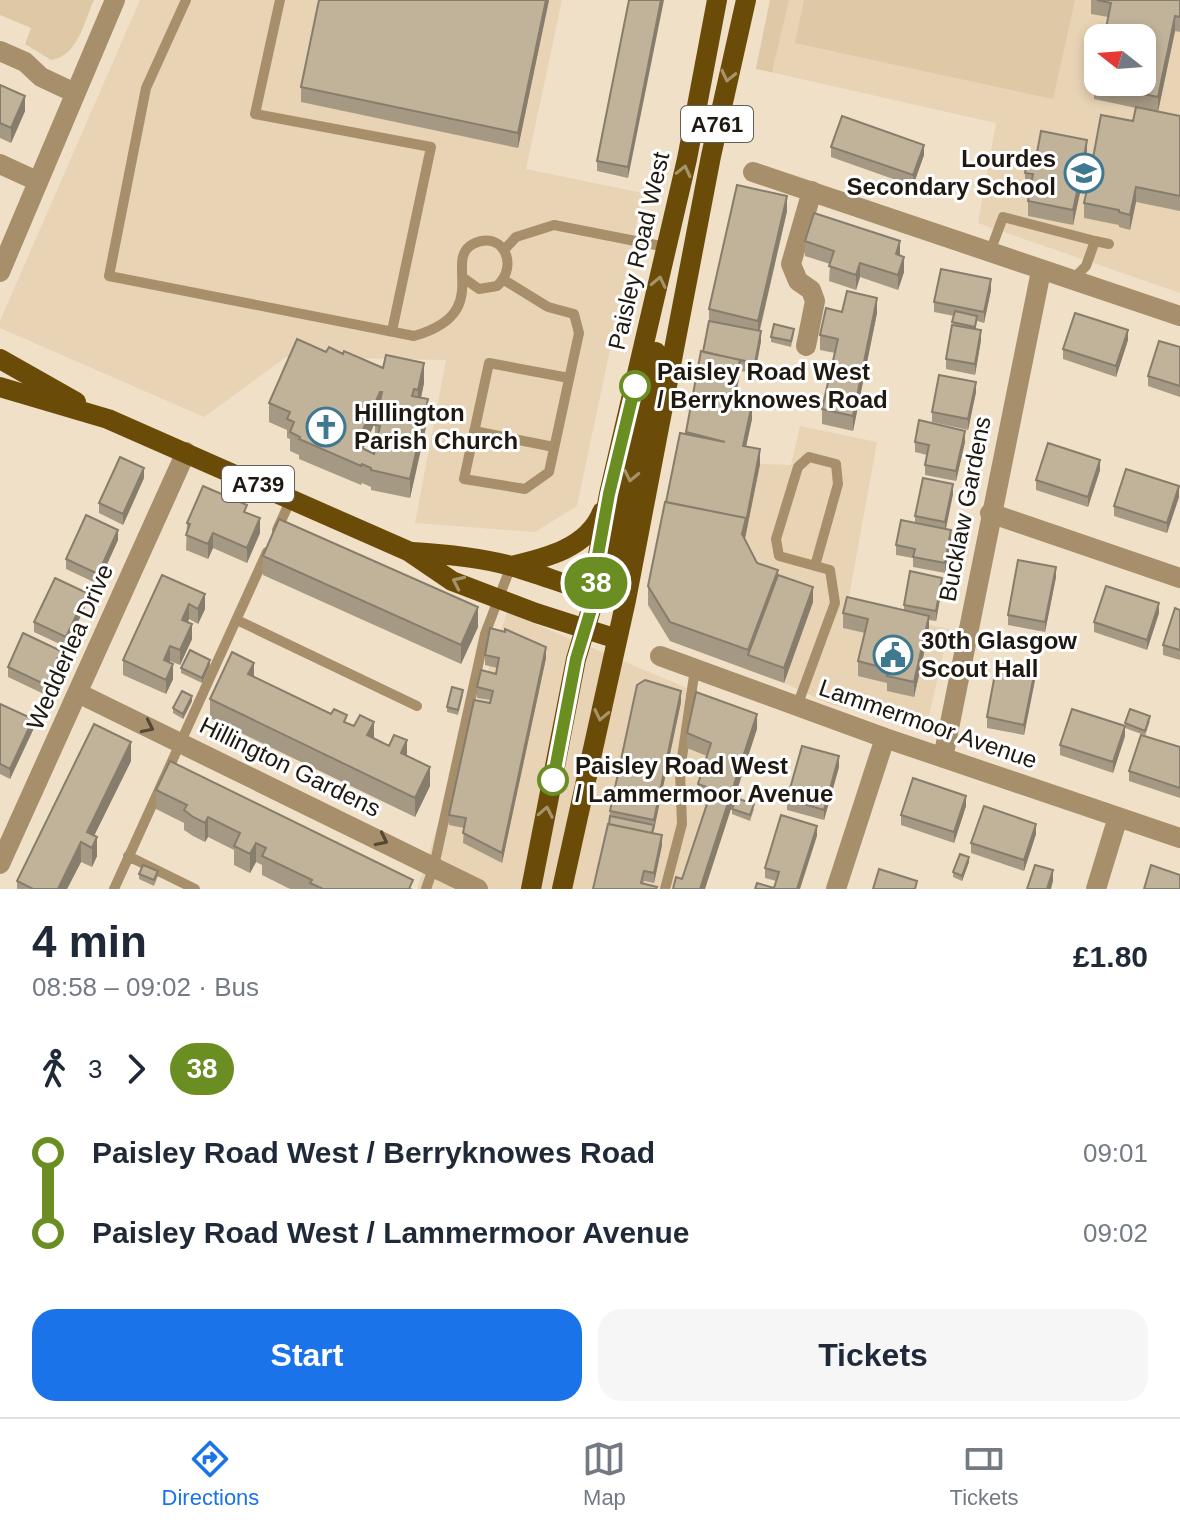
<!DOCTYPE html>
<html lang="en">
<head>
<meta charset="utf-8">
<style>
  body { margin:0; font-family:Arial,sans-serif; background:#f6f6f7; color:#1f2937; height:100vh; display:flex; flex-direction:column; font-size:30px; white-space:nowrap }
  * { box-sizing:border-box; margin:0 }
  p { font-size:26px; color:#747a83 }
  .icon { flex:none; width:44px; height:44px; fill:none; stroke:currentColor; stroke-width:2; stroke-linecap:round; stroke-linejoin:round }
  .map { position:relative; height:889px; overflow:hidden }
  .drawer { display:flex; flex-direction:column; background:#fff; flex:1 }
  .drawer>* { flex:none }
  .badge { padding:0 16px; border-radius:26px; font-size:28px; line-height:52px }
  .needle { width:52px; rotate:287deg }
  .controls { position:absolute; left:1084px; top:24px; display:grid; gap:16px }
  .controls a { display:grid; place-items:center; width:72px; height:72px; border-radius:16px; background:#fff; box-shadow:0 4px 12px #0003; font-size:40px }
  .map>.badge { position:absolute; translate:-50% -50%; box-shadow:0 0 0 4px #fff }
  .legs { display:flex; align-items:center; gap:12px; height:88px; padding:0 32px; font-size:26px }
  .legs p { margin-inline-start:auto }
  .headline { display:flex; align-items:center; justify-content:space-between; height:136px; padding:0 32px }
  h1 { font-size:44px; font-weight:800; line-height:60px }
  .action { display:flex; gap:16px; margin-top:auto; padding:16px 32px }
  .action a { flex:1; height:92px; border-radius:24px; background:#1a73e8; color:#fff; font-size:32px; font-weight:800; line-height:92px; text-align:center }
  .action a+a { background:#f6f6f7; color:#1f2937 }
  ul { padding:0 32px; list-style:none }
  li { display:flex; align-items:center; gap:28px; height:80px; font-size:30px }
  li i { display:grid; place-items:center; width:12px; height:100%; margin:0 10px; background:currentColor }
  li i::after { content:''; width:20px; height:20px; margin:-10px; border:6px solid; border-radius:50%; background:#fff }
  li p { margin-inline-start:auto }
  li:first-child i { background:linear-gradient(#0000 50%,currentColor 0) }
  li:last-child i { background:linear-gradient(currentColor 50%,#0000 0) }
  .tab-bar { display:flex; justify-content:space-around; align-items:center; height:112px; border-top:2px solid #e0e1e3; background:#fff; font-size:22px; color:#747a83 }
  .tab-bar a { display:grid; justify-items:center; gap:4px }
  .tab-bar .current { color:#1a73e8 }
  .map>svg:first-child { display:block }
</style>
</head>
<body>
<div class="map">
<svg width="1180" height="889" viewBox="0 0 1180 889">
  <rect width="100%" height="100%" fill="#f0e0c7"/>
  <path fill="#e8d3b5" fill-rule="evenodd" d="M140 0H562L526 169 643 193 577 506 535 532 415 523 446 360 286 357 204 417 0 328V321Z
    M770 0H1180V293L978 223 996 123 756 69ZM1098 38H1142V82H1098Z
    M800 426 877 442 847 608 949 629 926 729 830 704 784 683 670 641 648 605 760 464 791 465Z
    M507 612 758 718 757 729 705 889H417Z"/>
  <path fill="#dec8a6" d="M0 0H94C84 22 78 56 51 60L25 44 31 28 0 15Z
    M770 0H789L772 72 756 69Z
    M804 0H1075L1053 99 795 43Z"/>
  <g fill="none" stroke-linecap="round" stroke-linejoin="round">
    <path stroke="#a68f6a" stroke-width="10" d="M186 0 146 88 109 276 414 336C495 313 442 260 473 244 502 229 520 265 497 286L479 289 465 279
      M280 0 255 114 431 147 392 331
      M504 250 516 237 554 225 666 247
      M990 252 1003 217 1095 241
      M504 280 548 307 574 314 579 333 549 472 525 489 464 479 489 363 569 378
      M1072 280 1086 266 1095 241 1109 244
      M474 431 554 447
      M277 530 291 499
      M237 620 417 706
      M797 706 835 603 830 570 779 556 776 539 798 467 809 457 836 464 838 484 815 566
      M128 856 195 889
      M114 889 267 552
      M426 889 434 866 485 634 511 566
      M665 889 682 824 680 771 695 669"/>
    <path stroke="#a68f6a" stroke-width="20" d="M0 51 25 62 41 77 75 93
      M0 164 37 181
      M753 172 1180 316
      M0 272 115 0
      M806 346 815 301 811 290 798 281 791 264 812 191
      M990 513 1180 578
      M660 656 885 738 1180 838
      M78 693 478 889
      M943 758 1041 271
      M0 864 186 452
      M836 889 885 738
      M1096 889 1118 817"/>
    <path stroke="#6b4b08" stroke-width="20" d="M0 359 76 402
      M0 387 108 419 408 551 452 581 536 613 617 639
      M412 552C445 554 479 557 511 566 543 575 573 588 606 596
      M511 566C545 558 588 548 602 512
      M595 594 613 568 656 352
      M531 889 576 659 596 593V566L609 494 687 159 717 0
      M562 889 626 600 711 156 746 0"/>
  </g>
  <path fill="#a69984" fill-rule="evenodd" d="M549 0 518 148 301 102V87Z
    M629 0 628 178 597 171V161Z
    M1091 0H1180V32L1175 31 1158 111 1180 116V211L1136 202 1130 230 1119 227V225L1084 218V203L1086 194 1080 193 1073 225 1028 216V201L1030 189 1025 187V173L1036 158 1087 155 1085 168 1091 169 1133 121 1136 108 1094 99V84L1108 17 1091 14Z
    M0 85 25 111 11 143 0 138Z
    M831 147 924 155 913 186 831 157Z
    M787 211 760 330 761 341 755 373 740 371 734 406 752 419 746 446 760 464 745 539 757 563 778 575 813 602 784 683 670 641 648 605V586L666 502 686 434 701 351 703 352 709 324V309Z
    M805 241 900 256 904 272 898 290 860 277 856 290 829 281 830 264 805 256Z
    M991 290 984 323 977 321 975 329 981 340 975 375 946 369V359L954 316 934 312V302Z
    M842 312 877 313 853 431 822 424V409L835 353 820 350V335Z
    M794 334 791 347 771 342V337Z
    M1128 340 1116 377 1063 359V349Z
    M1180 347V397L1148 386V376Z
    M326 352 343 354 424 383 421 398 428 418 410 498 371 490V487L362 483 361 485 299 459V455L290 451V439L287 438V430L269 422V403ZM377 418 375 425V444L376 445 374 454 363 449Z
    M976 392 968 430 932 422V412Z
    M915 442H965L956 481 925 475V465L927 455 915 452Z
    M1100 470 1088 507 1036 490V480Z
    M144 478 123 525 99 513V503Z
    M953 494 946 529 951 540 945 573 913 567V558L896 555V545L915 523V516Z
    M1179 497 1167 533 1114 516V506Z
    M247 513 260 533 247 563 213 548 208 559 186 550 187 523Z
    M118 540 98 584 66 569V559Z
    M263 556 478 627 461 664 263 575Z
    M162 575 205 609 198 624 189 619 188 622 192 639 180 665 170 661 169 663 173 679 166 694 123 675V660Z
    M1056 577 1045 632 1008 625V615Z
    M942 588 936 621 929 620V631L914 697 887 691V683L858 676V661L865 633 843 628V613L904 610V605Z
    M87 603 66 647 34 632V622Z
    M1180 610V660L1163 655V645Z
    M1159 613 1147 650 1094 632V622Z
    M485 655 546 658 502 863 463 843 464 828 449 825V815L491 700 477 698V687L496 674 497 668 485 665Z
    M61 661 46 695 8 677V667Z
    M210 665 202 683 181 673V668Z
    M254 677 347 723 407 756 430 786 415 817 210 718V699Z
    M1035 680 1024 735 987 728V717Z
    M463 695 458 715 447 712V707Z
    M192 701 183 719 173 713V708Z
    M681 702 653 833 662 845 654 883 644 881 643 884 593 889 609 824 610 811Z
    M0 704 33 730 10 779 0 774Z
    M1150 721 1145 736 1180 747V798L1129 781V771L1144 735 1125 728V723Z
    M757 729 682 879 708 802 698 799V784L707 756 687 748V733Z
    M1125 736 1113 773 1060 755V745Z
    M131 761 94 836 97 856 92 867 81 862 67 889H17V881Z
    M839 767 824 820 787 810V799Z
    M156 790 413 889H290L262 875V865L256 862 250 873 234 865V850L208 837 205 842 193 836 184 830V823L156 809Z
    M966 806 954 843 901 825V815Z
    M732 809H754L750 821 732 814Z
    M1036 834 1024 871 971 853V843Z
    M817 836 774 888 776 881 765 878V868Z
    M969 862 962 881 953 877V872Z
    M139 874 158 876 154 886 139 879Z"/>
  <path fill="#877d6c" d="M546 0H549L518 148V133Z
    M661 0H664L628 178V167Z
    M1175 16V31L1158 112V97Z
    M25 96V111L11 143V128Z
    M1087 140V155L1083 178 1082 168Z
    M924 145V155L913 186V175Z
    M1080 178V193L1073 225V210Z
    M1136 187V202L1130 230V215Z
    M787 196V211L758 336V321Z
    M900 241V256L896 254Z
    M904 257V272L898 290V275Z
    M860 263V277L856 290V275Z
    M991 279V290L984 323V312Z
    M877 298V313L853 431V416Z
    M981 330V340L975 375V364Z
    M1128 330V340L1116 377V366Z
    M761 331V341L755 373V363Z
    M740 360V374L731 420V405Z
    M424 363V383L418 410V390Z
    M976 382V392L968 430V419Z
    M380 392V411L356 465V445Z
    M428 399V418L410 498V479Z
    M752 404V419L743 461V446Z
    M965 431V442L956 481V471Z
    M760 449V464L742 553V534Z
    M1100 460V470L1088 507V497Z
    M144 468V478L123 525V514Z
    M953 484V494L945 532V522Z
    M1179 486V497L1167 533V523Z
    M260 518V533L247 563V548Z
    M118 530V540L98 584V574Z
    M951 530V540L945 573V563Z
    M213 533V548L208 559V544Z
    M1056 567V577L1045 632V622Z
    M778 570V590L748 655V650Z
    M942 578V588L936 621V611Z
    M813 587V602L784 683V668Z
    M87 593V603L66 647V637Z
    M205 594V609L198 624V609Z
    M1159 603V613L1147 650V640Z
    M189 604V619L182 635V620Z
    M478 607V627L461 664V645Z
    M929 616V631L914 697V682Z
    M192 624V639L180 665V650Z
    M170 646V661L164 675V660Z
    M546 647V658L502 863V853Z
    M61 651V661L46 695V685Z
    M210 660V665L202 683V678Z
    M254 663V682L248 674Z
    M173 664V679L166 694V680Z
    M1035 670V680L1024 735V725Z
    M681 691V702L654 830V820Z
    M192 696V701L183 719V714Z
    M757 714V729L705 889H700Z
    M33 719V730L10 779V769Z
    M374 722V741L367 735Z
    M1125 726V736L1113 773V762Z
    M407 740V760L401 753Z
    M131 742V761L89 846 87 832Z
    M839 756V767L824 820V810Z
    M430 767V786L415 817V798Z
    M966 796V806L954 843V832Z
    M208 817V837L205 842V823Z
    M1036 824V834L1024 871V860Z
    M817 826V836L800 889H797Z
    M662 835V845L654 883V873Z
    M97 837V856L92 867V848Z
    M81 842V862L67 889H58Z
    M256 843V862L250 873V854Z
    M969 857V862L962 881V876Z
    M1053 870V881L1051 889H1047Z"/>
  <path fill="#c1b29a" stroke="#877d6c" stroke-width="2" fill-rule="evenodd" d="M319 0H546L518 133 301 87Z
    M629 0H661L628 167 597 161Z
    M1097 0H1180V17L1175 16 1158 97 1094 84 1098 66V82H1142V38H1104L1111 3Z
    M0 85 25 96 11 128 0 123Z
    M1136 107 1180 116V196L1136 187 1130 215 1119 212V210L1084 203 1089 180 1080 178 1073 210 1028 201 1033 174 1025 173 1028 157 1036 158 1041 131 1087 140 1082 168 1091 169 1101 115 1133 121Z
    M842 116 924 145 913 175 831 147Z
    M737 185 787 196 758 321 709 309Z
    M814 213 900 241 896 254 904 257 898 275 860 263 856 275 829 266 834 251 805 241Z
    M941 269 991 279 984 312 934 302Z
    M847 291 877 298 853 416 822 409 838 339 820 335 826 308 842 312Z
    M955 311 977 316 975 327 952 322Z
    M1075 313 1128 330 1116 366 1063 349Z
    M709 321 761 331 755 363 703 352Z
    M774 324 794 329 791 341 771 337Z
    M952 325 981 330 975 364 946 359Z
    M297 339 326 352 329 347 343 354 344 351 383 368 386 355 424 363 418 390 414 389 412 396 428 399 410 479 371 470V468L362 464 361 466 299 439 300 437 290 432 294 422 287 419 290 412 269 403ZM380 392H382L375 425 380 426 374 454 356 445Z
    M1159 341 1180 347V386L1148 376Z
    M701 351 740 360 731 405 736 406 737 401 752 404 743 446 760 449 746 522V518L666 502 680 433 725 442 686 432Z
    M939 375 976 382 968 419 932 412Z
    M919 420 965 431 956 471 925 465 929 445 915 442Z
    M1048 443 1100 460 1088 497 1036 480Z
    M120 457 144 468 123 514 99 503Z
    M1126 469 1179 486 1167 523 1114 506Z
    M923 478 953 484 945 522 915 516Z
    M203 486 247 505 244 512 260 518 247 548 213 533 208 544 186 535 190 524 187 523Z
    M665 502 746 518 742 534 757 563 778 570 748 650 670 622 648 586Z
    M86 515 118 530 98 574 66 559Z
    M279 519 478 607 461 645 263 556Z
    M901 520 951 530 945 563 913 557 915 549 896 545Z
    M1018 560 1056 567 1045 622 1008 615Z
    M910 571 942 578 936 611 904 605Z
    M162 575 205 594 198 609 189 604 182 620 192 624 180 650 170 646 164 660 173 664 166 680 123 660Z
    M778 575 813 587 784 668 748 655Z
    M55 578 87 593 66 637 34 622Z
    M1106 586 1159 603 1147 640 1094 622Z
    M847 597 929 616 914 682 887 676 888 669 858 661 868 619 843 613Z
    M1175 608 1180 610V650L1163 645Z
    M490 628 505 632V629L546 647 502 853 463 833 466 818 449 815 474 700 490 703 493 691 477 687 481 670 496 674 499 658 485 655Z
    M23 633 61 651 46 685 8 667Z
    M190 650 210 660 202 678 181 668Z
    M232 652 254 663 248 674 331 714 334 709 347 715 344 722 354 726 360 715 374 722 367 735 389 746 394 735 407 740 401 753 430 767 415 798 210 699Z
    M997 663 1035 670 1024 725 987 717Z
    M645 680 681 691 654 820 610 811 637 685Z
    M452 687 463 690 458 710 447 707Z
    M182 691 192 696 183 714 173 708Z
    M696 692 757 714 700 889H673L676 877 682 879 712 789 698 784 711 743 687 733Z
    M0 704 33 719 10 769 0 764Z
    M1072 709 1125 726 1113 762 1060 745Z
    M1130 709 1150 716 1145 731 1125 723Z
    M94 724 131 742 87 832 97 837 92 848 81 842 58 889H33L17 881Z
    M1141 735 1180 747V788L1129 771Z
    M802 746 839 756 824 810 787 799Z
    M170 761 413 880 409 889H323L310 883 312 880 262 856 266 848 256 843 250 854 234 846 240 833 208 817 205 823 193 817 184 810 187 805 156 790Z
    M913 778 966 796 954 832 901 815Z
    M736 798 754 804 750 815 732 809Z
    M984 806 1036 824 1024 860 971 843Z
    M781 815 817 826 797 889H755L757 883 774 888 779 872 765 868Z
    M610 816 654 825 652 833 609 824Z
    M608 824 662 835 654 873 644 871 641 883 657 887 656 889H593Z
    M960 854 969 857 962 876 953 872Z
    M143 865 158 871 154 880 139 874Z
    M1035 865 1053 870 1047 889H1027Z
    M1151 865 1180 875V889H1144Z
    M879 869 917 881 915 889H873Z"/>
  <defs><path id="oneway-chevron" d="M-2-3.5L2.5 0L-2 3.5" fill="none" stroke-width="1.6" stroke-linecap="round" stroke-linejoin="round" transform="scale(2)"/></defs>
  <g stroke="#a6936b">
    <use href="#oneway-chevron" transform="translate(728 76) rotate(103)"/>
    <use href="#oneway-chevron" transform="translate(684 171) rotate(-77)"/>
    <use href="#oneway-chevron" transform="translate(659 282) rotate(-78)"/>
    <use href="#oneway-chevron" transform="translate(631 476) rotate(102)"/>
    <use href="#oneway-chevron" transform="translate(458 582) rotate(-155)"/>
    <use href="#oneway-chevron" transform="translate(601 715) rotate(102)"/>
    <use href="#oneway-chevron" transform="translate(546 812) rotate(-79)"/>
  </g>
  <g stroke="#554835">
    <use href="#oneway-chevron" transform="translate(148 727) rotate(26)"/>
    <use href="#oneway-chevron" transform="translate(382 840) rotate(26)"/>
  </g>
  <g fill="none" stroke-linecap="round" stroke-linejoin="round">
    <defs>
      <path id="line-1" d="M553 780 576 659 596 593V566L609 494 635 386"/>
    </defs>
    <use href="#line-1" stroke="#fff" stroke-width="18"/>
    <use href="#line-1" stroke="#6b8e23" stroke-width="12"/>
  </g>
  <defs>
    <symbol id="school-ring" viewBox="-11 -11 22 22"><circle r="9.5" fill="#fff" stroke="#3f7891" stroke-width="1.5"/><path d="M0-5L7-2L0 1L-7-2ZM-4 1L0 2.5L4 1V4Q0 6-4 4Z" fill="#3f7891"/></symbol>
    <symbol id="church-ring" viewBox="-11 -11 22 22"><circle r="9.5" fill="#fff" stroke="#3f7891" stroke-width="1.5"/><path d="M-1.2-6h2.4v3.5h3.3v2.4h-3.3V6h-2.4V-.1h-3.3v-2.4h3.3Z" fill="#3f7891"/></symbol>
    <symbol id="civic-ring" viewBox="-11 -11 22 22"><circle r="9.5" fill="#fff" stroke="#3f7891" stroke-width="1.5"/><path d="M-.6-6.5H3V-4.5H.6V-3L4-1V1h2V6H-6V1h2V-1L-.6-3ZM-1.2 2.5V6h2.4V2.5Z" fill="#3f7891"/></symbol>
  </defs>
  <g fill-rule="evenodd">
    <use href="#school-ring" x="1062" y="151" width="44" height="44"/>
    <use href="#church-ring" x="304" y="405" width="44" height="44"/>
    <use href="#civic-ring" x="871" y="633" width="44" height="44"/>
  </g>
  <g fill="#fff" stroke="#6b8e23" stroke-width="4">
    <circle cx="635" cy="386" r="14"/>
    <circle cx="553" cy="780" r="14"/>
  </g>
  <g text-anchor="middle" stroke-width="6" stroke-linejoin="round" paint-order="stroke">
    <g fill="#fff" stroke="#625e58" stroke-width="2">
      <rect x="681" y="106" width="72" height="36" rx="6"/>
      <rect x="222" y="466" width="72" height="36" rx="6"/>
    </g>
    <g font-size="22" font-weight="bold" fill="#1f1911">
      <text x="717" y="132">A761</text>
      <text x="258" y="492">A739</text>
    </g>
    <g font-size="24" font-weight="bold" fill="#1f1911" stroke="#fff" text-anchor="start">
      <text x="1056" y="167" text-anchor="end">Lourdes<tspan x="1056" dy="28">Secondary School</tspan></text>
      <text x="354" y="421">Hillington<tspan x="354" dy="28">Parish Church</tspan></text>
      <text x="921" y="649">30th Glasgow<tspan x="921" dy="28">Scout Hall</tspan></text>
    </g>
    <g font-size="24" fill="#1f1911" stroke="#fff">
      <text transform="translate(639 251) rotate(-77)" y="8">Paisley Road West</text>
      <text transform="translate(965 509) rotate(-79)" y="8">Bucklaw Gardens</text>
      <text transform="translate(70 647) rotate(-66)" y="8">Wedderlea Drive</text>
      <text transform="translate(928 724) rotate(19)" y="8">Lammermoor Avenue</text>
      <text transform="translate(290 767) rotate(26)" y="8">Hillington Gardens</text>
    </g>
    <g font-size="24" font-weight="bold" fill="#1f1911" stroke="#fff" text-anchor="start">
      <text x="657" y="380">Paisley Road West<tspan x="657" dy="28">/ Berryknowes Road</tspan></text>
      <text x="575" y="774">Paisley Road West<tspan x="575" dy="28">/ Lammermoor Avenue</tspan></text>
    </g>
  </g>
</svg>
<div class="controls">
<a><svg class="needle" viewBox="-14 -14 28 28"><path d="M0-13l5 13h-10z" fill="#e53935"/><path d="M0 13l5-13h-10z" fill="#747a83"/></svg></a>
</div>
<b class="badge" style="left:596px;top:583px;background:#6b8e23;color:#fff">38</b>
</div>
<section class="drawer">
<div class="headline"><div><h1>4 min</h1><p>08:58 – 09:02 · Bus</p></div><b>£1.80</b></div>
<div class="legs"><svg class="icon" aria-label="walk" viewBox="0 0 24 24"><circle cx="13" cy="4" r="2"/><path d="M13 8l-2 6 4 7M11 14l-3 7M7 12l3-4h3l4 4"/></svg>3<svg class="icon" aria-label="forward" viewBox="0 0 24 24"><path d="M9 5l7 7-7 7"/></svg><b class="badge" style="background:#6b8e23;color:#fff">38</b></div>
<ul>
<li><i style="color:#6b8e23"></i><b>Paisley Road West / Berryknowes Road</b><p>09:01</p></li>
<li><i style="color:#6b8e23"></i><b>Paisley Road West / Lammermoor Avenue</b><p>09:02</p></li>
</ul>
<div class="action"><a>Start</a><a>Tickets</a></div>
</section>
<nav class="tab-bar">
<a class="current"><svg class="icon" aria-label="directions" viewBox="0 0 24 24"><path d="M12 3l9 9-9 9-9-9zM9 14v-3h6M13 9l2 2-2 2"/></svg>Directions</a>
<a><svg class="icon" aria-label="map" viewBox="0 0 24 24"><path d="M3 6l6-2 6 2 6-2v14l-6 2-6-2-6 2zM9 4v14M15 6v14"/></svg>Map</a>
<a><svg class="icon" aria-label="tickets" viewBox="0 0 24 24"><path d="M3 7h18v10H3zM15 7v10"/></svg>Tickets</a>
</nav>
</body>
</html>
